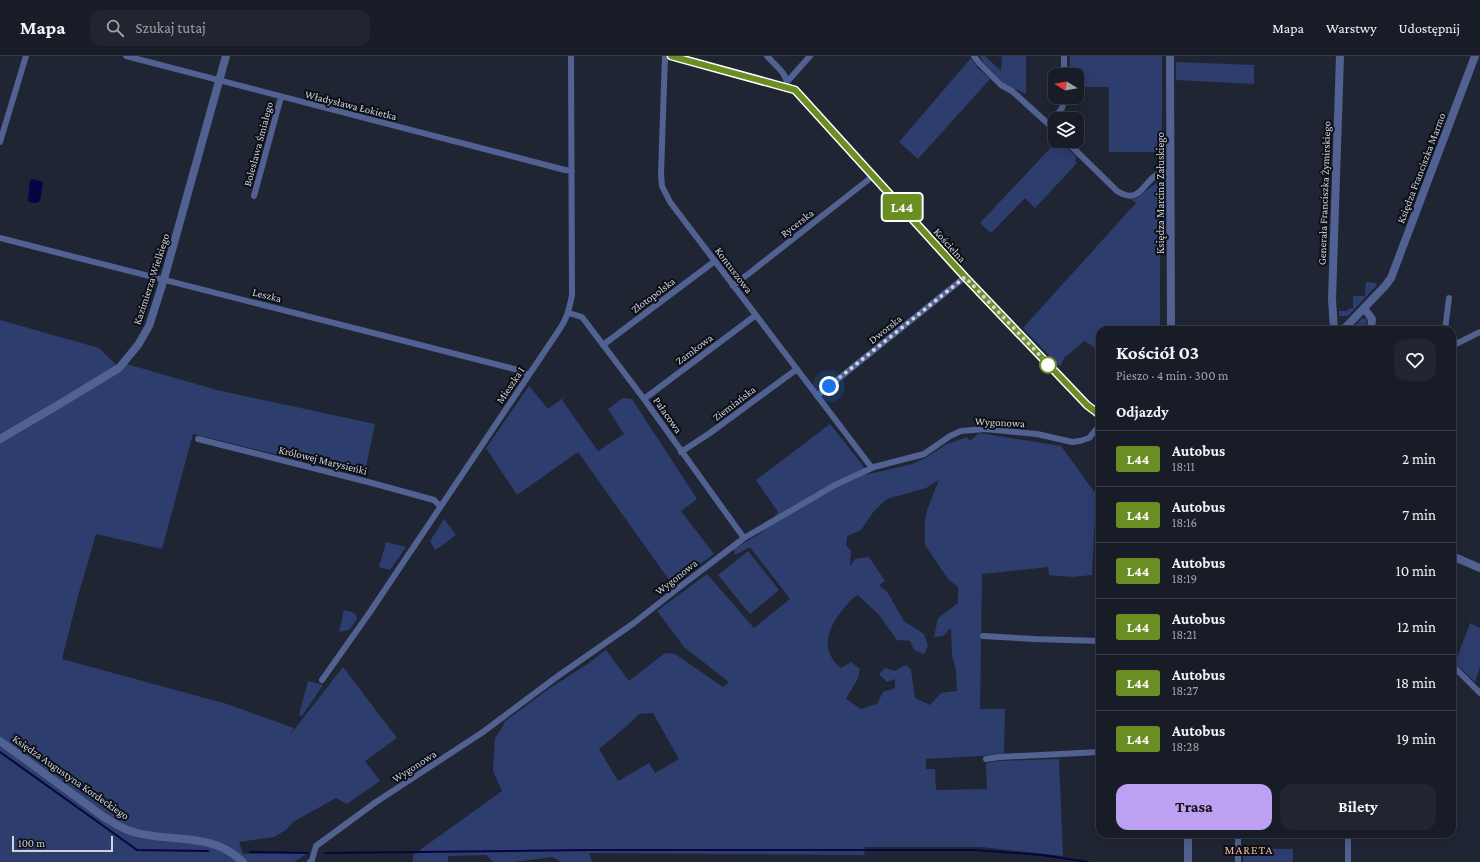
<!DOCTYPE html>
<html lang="pl">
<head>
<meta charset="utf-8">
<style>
  body { margin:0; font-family:"Crimson Pro",serif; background:#21252f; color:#f1f3f6; height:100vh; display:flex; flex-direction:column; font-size:15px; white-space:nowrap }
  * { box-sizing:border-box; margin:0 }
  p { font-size:13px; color:#9fa1a7 }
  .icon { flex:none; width:22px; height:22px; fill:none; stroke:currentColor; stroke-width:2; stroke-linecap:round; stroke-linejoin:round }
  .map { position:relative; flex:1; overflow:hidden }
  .sheet { position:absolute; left:1096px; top:270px; width:360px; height:512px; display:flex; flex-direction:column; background:#181c27; border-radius:12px; box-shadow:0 4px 16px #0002,0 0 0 1px #363a44 }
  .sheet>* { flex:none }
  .badge { padding:0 8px; border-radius:3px; font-size:14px; line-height:26px }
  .needle { width:26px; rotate:281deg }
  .controls { position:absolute; left:1048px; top:12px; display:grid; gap:8px }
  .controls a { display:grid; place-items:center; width:36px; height:36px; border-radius:8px; background:#181c27; box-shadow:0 4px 16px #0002,0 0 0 1px #363a44; font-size:20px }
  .scale { position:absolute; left:12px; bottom:10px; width:101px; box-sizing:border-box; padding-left:4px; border:2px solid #cfd3dd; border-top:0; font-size:11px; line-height:14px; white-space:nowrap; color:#cfd3dd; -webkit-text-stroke:3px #0c0f15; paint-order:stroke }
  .you { position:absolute; width:20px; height:20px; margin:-10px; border:3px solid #fff; border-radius:50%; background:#1a73e8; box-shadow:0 0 0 6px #1a73e833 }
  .map>.badge { position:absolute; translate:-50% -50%; box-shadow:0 0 0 2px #fff }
  h2 { padding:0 20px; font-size:15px; line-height:36px }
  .round { display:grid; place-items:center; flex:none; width:42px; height:42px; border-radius:12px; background:#21252f }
  .head { display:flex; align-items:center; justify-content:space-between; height:68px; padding:0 20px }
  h1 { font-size:19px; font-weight:700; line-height:30px }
  .primary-button { display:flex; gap:8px; margin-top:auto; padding:8px 20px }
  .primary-button a { flex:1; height:46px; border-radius:12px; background:#bca0f2; color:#111; font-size:16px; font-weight:700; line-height:46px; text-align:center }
  .primary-button a+a { background:#21252f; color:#f1f3f6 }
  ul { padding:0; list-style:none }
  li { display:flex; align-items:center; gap:12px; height:56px; padding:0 20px; border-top:1px solid #363a44 }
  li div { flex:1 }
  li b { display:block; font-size:15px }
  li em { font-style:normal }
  li .badge { min-width:44px; font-weight:700; text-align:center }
  header { display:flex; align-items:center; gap:24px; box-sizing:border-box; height:56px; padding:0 20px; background:#181c27; border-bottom:1px solid #363a44 }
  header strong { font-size:19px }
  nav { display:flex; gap:22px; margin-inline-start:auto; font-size:14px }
  .search { width:280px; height:36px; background:#21252f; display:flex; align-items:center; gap:10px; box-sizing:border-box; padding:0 14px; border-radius:12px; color:#9fa1a7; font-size:15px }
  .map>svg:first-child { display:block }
</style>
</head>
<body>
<header>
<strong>Mapa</strong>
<div class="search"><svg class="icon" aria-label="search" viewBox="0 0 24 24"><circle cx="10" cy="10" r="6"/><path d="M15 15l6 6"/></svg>Szukaj tutaj</div>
<nav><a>Mapa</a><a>Warstwy</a><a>Udostępnij</a></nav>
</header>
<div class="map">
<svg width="1480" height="806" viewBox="0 0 1480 806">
  <rect width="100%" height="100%" fill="#202534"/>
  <path fill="#2d3d6e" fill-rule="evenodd" d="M980 0H985L1001 15 1002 0H1026V38L1003 27 983 6Z
    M1070 0H1162V96H1109V31H1077V19H1069Z
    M971 2 977 11 990 23 918 103 899 86Z
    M1176 6 1254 9V28L1176 24Z
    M1057 85H1060L1076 101 1075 105 1077 107 1035 152 1025 142 991 177 980 167Z
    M1163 120 1168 124V176L1163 175Z
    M1156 127 1160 131V274H1100V295L1084 285 1064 302 1060 311 1023 272 1136 147 1131 143 1137 142Z
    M1366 226 1375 227 1377 229 1348 260H1339V255H1348V253L1353 252V240H1365Z
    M1362 262 1367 263 1365 274H1351Z
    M0 264 99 292 119 312 123 307 217 334 375 368 364 420 193 378 162 493 96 478 78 540 62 603 227 648 294 672 290 679 343 611 397 682 365 705 380 725 347 748 336 742 293 766 286 774 274 781 239 786 243 798 308 797 294 806H0Z
    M529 330 548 353 567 339 562 344 598 395 624 378 608 353 623 342 632 343 697 443 681 455 714 498 672 528 578 396 517 439 486 392Z
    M830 368 864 411 865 419 912 408 927 401 947 388 967 381 970 385 979 377 1061 390 1096 438 1092 519 1072 521 1049 519 1048 511 982 518 980 653H1005L1004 697 980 700 926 703V713H935L936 734 987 733 986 707 999 705 1059 703 1063 800 981 791H865L864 799 589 797 592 806H561L552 801 513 806H493L486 799 448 800V806H413V799L502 735 493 715 495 682 503 670 504 666 550 632 586 609 606 594 629 625 665 597 675 598 723 631 729 626 684 591 657 555 707 518 754 572 790 543 750 491 735 499 734 493 762 476 778 456 756 424ZM939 424 927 454 925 464V489L948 523 958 531V547L938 562 934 581 943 580 951 572 952 599 956 614 957 635 941 637 930 649 915 642 911 614 906 609 895 615 885 612 879 618 887 626 895 623V632L883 636 877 648 861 653 846 643 858 622 860 613 851 606 841 612C821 596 826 576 840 557 846 550 850 543 858 539L879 559 897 584 910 585 914 594 924 598 928 590 924 578 904 565 888 537 879 529 885 525 869 501 855 503 850 510 851 495 846 489 847 480 861 474 874 455 887 443 926 432ZM653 657 679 703 655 717 649 707 618 725 599 693 628 669 639 658Z
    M444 463 456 479 441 490 435 494 430 485Z
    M386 486 406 491 390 514 379 511Z
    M748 495 779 534 750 558 718 519Z
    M344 554 355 557 357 563 349 574 339 576Z
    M1470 567 1480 572V611L1475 626 1455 607Z
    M308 625 323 629 302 660 299 659Z
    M1243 792 1293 793V806H1243Z"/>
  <path fill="#050445" d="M34 123 43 126 40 145 36 147 29 146 28 144 30 124Z"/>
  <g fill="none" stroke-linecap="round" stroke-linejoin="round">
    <path stroke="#050445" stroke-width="2" d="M0 696 137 794 208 795
      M250 796 308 797
      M325 797 589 794H974L1042 799 1088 806"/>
    <path stroke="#516191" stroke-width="6" d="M126 0 565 114 572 115
      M665 0 661 118 662 130 670 146 872 412
      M767 0C775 9 789 19 787 31
      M974 0 979 7 1001 29 1012 35 1055 74
      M1064 0V19
      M787 26 810 0
      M1051 68 1062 52 1065 41
      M1066 85 1117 135C1142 151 1144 121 1161 117 1164 116 1168 117 1171 117
      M0 86 26 0
      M254 140 281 41
      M0 182 522 315 529 319
      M733 230 873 120
      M569 257 582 261 644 343 744 482
      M1445 274 1449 242
      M603 289 715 205
      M1452 290 1480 276
      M817 340 965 221
      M644 343 756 259
      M198 383 372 427 434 444 440 450
      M681 396 710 377 797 313
      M983 580 1034 583 1100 585
      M1452 609 1480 637
      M322 624 370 556 553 283C565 266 568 260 572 239L571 0
      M986 703 999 701 1100 696
      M310 806 312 804 316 790 376 746 483 676 558 620 634 567 677 533 744 482 835 429 874 411 924 398 950 380 961 375 985 373 1037 378 1072 386 1080 385 1089 382 1100 369
      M1238 806V778
      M1348 806V778"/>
    <path stroke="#516191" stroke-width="8" d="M671 0 795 34 965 221 1087 349 1100 359
      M1170 0 1171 274
      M1364 252 1372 263 1371 274
      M1334 274 1332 243 1340 0
      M1343 274 1385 230 1391 222 1475 0
      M0 383 58 349 119 312 138 289 149 270 164 223 226 0
      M1452 500 1480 512
      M0 685 104 761C112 766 121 772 130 775 169 788 210 774 243 806
      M1188 806V778"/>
  </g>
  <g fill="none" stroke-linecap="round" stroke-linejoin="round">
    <defs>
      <path id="line" d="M671 0 795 34 965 221 1087 349 1100 359"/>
    </defs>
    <use href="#line" stroke="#fff" stroke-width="9"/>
    <use href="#line" stroke="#6b8e23" stroke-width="6"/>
    <path stroke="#cfd3dd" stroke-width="4" stroke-dasharray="0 7.2" d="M829 330 965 221 1050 310 1048 309"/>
  </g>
  <circle fill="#fff" stroke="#6b8e23" stroke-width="2" cx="1048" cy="309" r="8"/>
  <g text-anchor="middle" stroke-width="4" stroke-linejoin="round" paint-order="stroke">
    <g font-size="11" fill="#cfd3dd" stroke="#0c0f15">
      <text transform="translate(351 49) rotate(14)" y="4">Władysława Łokietka</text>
      <text transform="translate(258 88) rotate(-75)" y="4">Bolesława Śmiałego</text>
      <text transform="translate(1421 112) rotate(-69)" y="4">Księdza Franciszka Marmo</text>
      <text transform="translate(1160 137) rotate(-90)" y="4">Księdza Marcina Załuskiego</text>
      <text transform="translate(1324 137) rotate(-88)" y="4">Generała Franciszka Żymirskiego</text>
      <text transform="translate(797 167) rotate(-38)" y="4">Rycerska</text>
      <text transform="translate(950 189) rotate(48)" y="4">Kościelna</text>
      <text transform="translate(734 214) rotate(53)" y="4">Kontuszowa</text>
      <text transform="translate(151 223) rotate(-72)" y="4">Kazimierza Wielkiego</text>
      <text transform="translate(267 239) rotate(14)" y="4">Leszka</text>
      <text transform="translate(653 239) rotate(-37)" y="4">Złotopolska</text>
      <text transform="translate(885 273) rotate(-39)" y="4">Dworska</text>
      <text transform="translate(694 293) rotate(-37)" y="4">Zamkowa</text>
      <text transform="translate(510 329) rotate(-56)" y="4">Mieszka I</text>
      <text transform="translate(734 347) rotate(-37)" y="4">Ziemiańska</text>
      <text transform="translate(668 359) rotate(55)" y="4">Pałacowa</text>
      <text transform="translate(1000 366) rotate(3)" y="4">Wygonowa</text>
      <text transform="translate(323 404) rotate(14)" y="4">Królowej Marysieńki</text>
      <text transform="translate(676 521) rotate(-38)" y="4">Wygonowa</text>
      <text transform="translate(414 710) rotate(-33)" y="4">Wygonowa</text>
      <text transform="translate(71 721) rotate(35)" y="4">Księdza Augustyna Kordeckiego</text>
    </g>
    <g font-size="12" letter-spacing="1" fill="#fcbfa3" stroke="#0c0f15">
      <text x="1249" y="798">MARETA</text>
    </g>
  </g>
</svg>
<div class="controls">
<a><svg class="needle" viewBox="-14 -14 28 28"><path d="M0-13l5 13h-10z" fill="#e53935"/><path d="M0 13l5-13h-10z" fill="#9fa1a7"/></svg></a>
<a><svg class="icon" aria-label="layers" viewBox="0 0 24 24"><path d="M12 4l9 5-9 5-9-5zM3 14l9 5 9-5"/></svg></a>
</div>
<div class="scale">100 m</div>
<div class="you" style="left:829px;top:330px"></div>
<b class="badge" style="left:902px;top:151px;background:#6b8e23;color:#fff">L44</b>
<section class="sheet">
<div class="head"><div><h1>Kościół 03</h1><p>Pieszo · 4 min · 300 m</p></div><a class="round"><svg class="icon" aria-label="heart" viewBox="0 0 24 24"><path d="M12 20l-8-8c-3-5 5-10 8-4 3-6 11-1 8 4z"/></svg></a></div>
<h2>Odjazdy</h2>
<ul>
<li><span class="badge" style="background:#6b8e23;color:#fff">L44</span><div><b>Autobus</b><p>18:11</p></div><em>2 min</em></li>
<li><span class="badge" style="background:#6b8e23;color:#fff">L44</span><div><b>Autobus</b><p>18:16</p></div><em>7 min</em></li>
<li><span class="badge" style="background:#6b8e23;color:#fff">L44</span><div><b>Autobus</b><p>18:19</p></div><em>10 min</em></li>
<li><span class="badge" style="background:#6b8e23;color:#fff">L44</span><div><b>Autobus</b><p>18:21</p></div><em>12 min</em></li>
<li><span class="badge" style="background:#6b8e23;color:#fff">L44</span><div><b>Autobus</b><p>18:27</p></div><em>18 min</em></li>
<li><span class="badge" style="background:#6b8e23;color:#fff">L44</span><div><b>Autobus</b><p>18:28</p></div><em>19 min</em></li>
</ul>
<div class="primary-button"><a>Trasa</a><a>Bilety</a></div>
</section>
</div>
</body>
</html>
